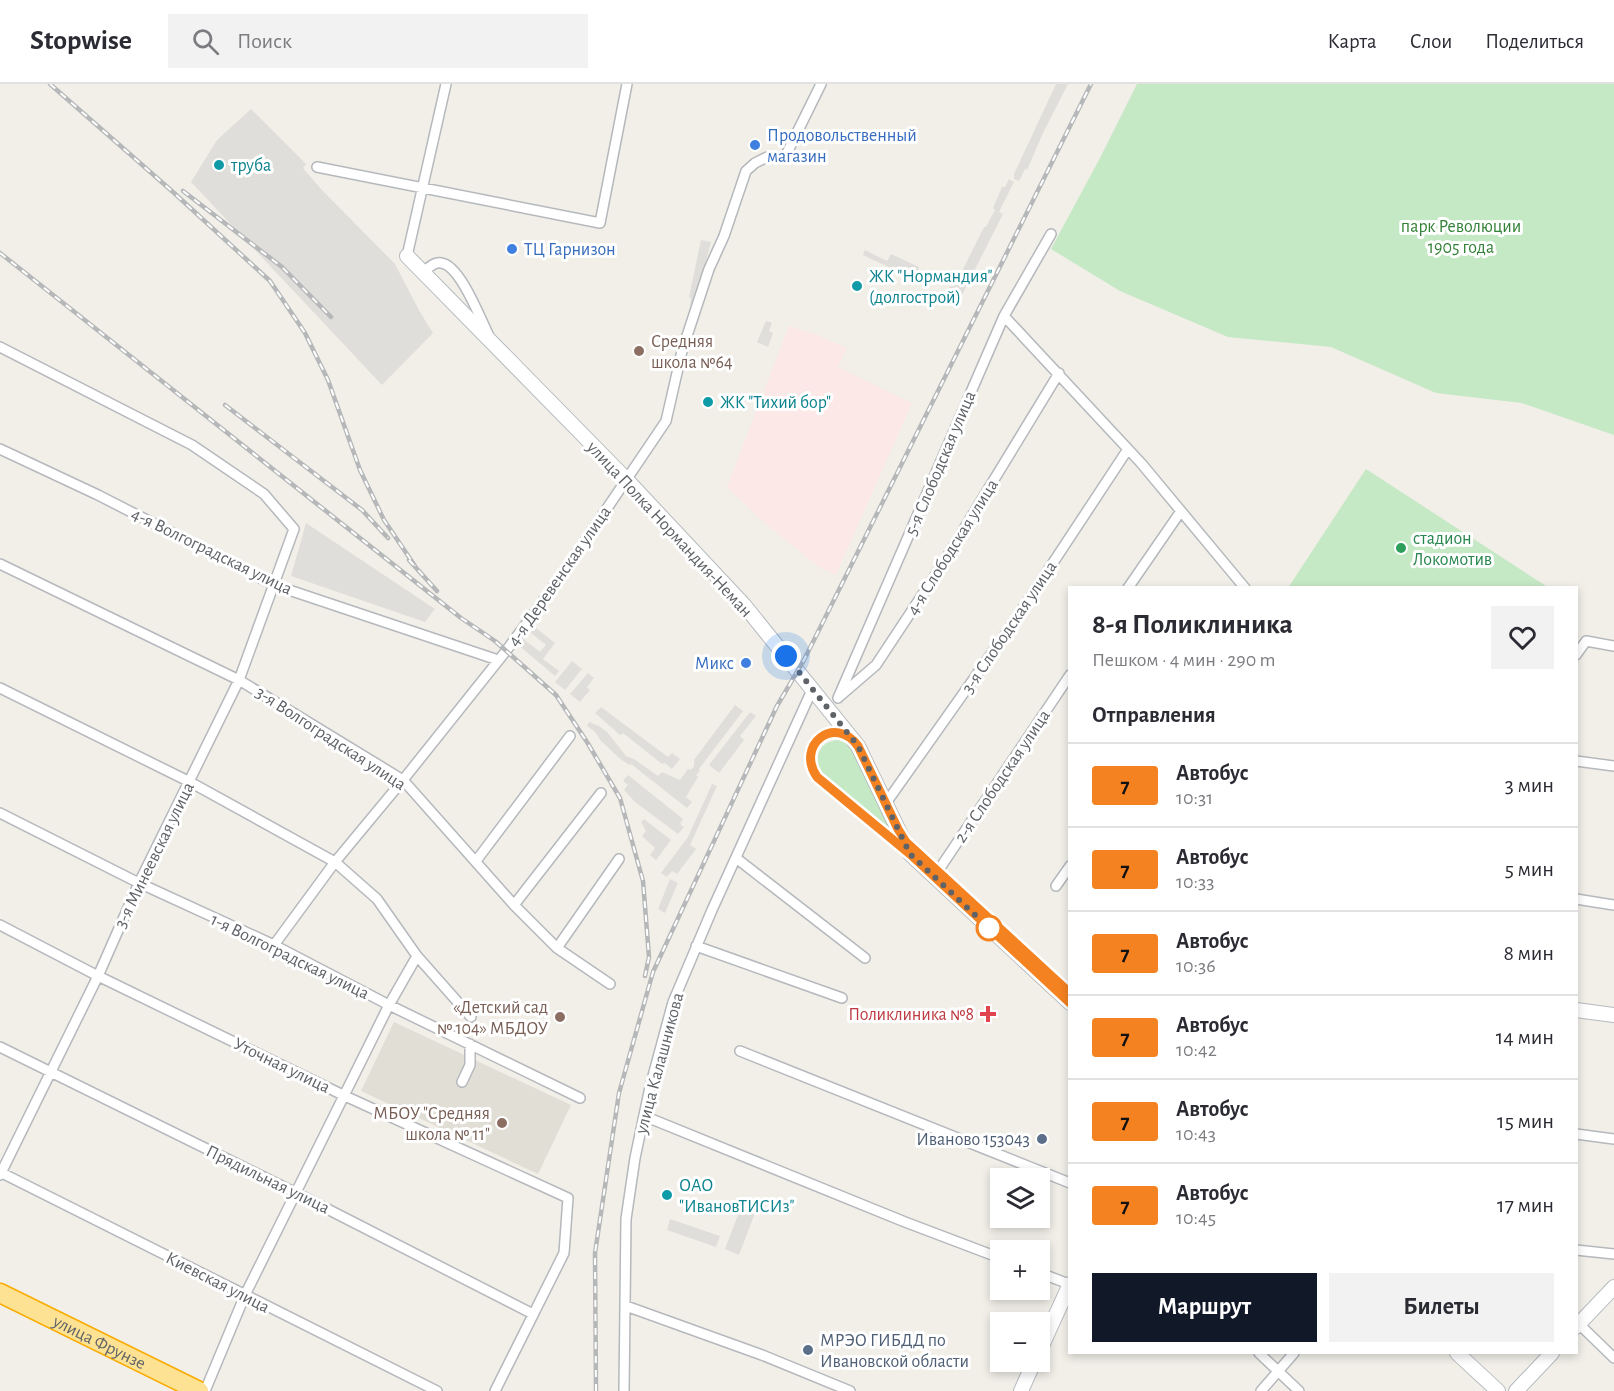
<!DOCTYPE html>
<html lang="ru">
<head>
<meta charset="utf-8">
<style>
  body { margin:0; font-family:"Alegreya Sans",sans-serif; background:#f2f2f3; color:#2b2b33; height:100vh; display:flex; flex-direction:column; font-size:22px; white-space:nowrap }
  * { box-sizing:border-box; margin:0 }
  p { font-size:20px; color:#7c7c81 }
  .icon { flex:none; width:33px; height:33px; fill:none; stroke:currentColor; stroke-width:2; stroke-linecap:round; stroke-linejoin:round }
  .map { position:relative; flex:1; overflow:hidden }
  .drawer { position:absolute; left:1068px; top:502px; width:510px; height:768px; display:flex; flex-direction:column; background:#fff; border-radius:0px; box-shadow:0 3px 9px #0003 }
  .drawer>* { flex:none }
  .badge { padding:0 12px; border-radius:4px; font-size:21px; line-height:39px }
  .controls { position:absolute; left:990px; top:1084px; display:grid; gap:12px }
  .controls a { display:grid; place-items:center; width:60px; height:60px; border-radius:0px; background:#fff; box-shadow:0 3px 9px #0003; font-size:30px }
  .you { position:absolute; width:30px; height:30px; margin:-15px; border:4px solid #fff; border-radius:50%; background:#1a73e8; box-shadow:0 0 0 9px #1a73e833 }
  .map>.badge { position:absolute; translate:-50% -50%; box-shadow:0 0 0 3px #fff }
  h2 { padding:0 24px; font-size:22px; line-height:54px }
  .round { display:grid; place-items:center; flex:none; width:63px; height:63px; border-radius:0px; background:#f2f2f3 }
  .overview { display:flex; align-items:center; justify-content:space-between; height:102px; padding:0 24px }
  h1 { font-size:28px; font-weight:600; line-height:45px }
  .primary-button { display:flex; gap:12px; margin-top:auto; padding:12px 24px }
  .primary-button a { flex:1; height:69px; border-radius:0px; background:#111827; color:#fff; font-size:24px; font-weight:600; line-height:69px; text-align:center }
  .primary-button a+a { background:#f2f2f3; color:#2b2b33 }
  ul { padding:0; list-style:none }
  li { display:flex; align-items:center; gap:18px; height:84px; padding:0 24px; border-top:2px solid #e1e1e2 }
  li div { flex:1 }
  li b { display:block; font-size:22px }
  li em { font-style:normal }
  li .badge { min-width:66px; font-weight:700; text-align:center }
  header { display:flex; align-items:center; gap:36px; box-sizing:border-box; height:84px; padding:0 30px; background:#fff; border-bottom:2px solid #e1e1e2 }
  header strong { font-size:28px }
  nav { display:flex; gap:33px; margin-inline-start:auto; font-size:21px }
  .search { width:420px; height:54px; background:#f2f2f3; display:flex; align-items:center; gap:15px; box-sizing:border-box; padding:0 21px; border-radius:0px; color:#7c7c81; font-size:22px }
  .map>svg:first-child { display:block }
</style>
</head>
<body>
<header>
<strong>Stopwise</strong>
<div class="search"><svg class="icon" aria-label="search" viewBox="0 0 24 24"><circle cx="10" cy="10" r="6"/><path d="M15 15l6 6"/></svg>Поиск</div>
<nav><a>Карта</a><a>Слои</a><a>Поделиться</a></nav>
</header>
<div class="map">
<svg width="1614" height="1307" viewBox="0 0 1614 1307">
  <rect width="100%" height="100%" fill="#f1efe8"/>
  <path fill="#e0deda" d="M1056 0H1068L1043 49 1027 86 1025 85 1019 97 1014 95V90Z
    M251 25 306 80 303 84 321 105 395 180 420 228 433 249 382 301 191 98 217 56Z
    M1009 95 1014 98 999 128 1003 130 957 221 944 214 950 202 954 203 984 143H986L995 126 993 124 1002 103H1005Z
    M701 156 711 158 694 222 690 221 691 214 689 213Z
    M865 166 887 177 891 170 919 183 916 196 863 171Z
    M766 237 772 239 769 247 773 249 768 263 757 258Z
    M306 439 435 525 425 538 291 492Z
    M531 540 555 559 543 575 559 587 555 592 517 560 522 554 540 568 546 561 526 545Z
    M572 577 582 585 565 606 555 598Z
    M588 589 594 594 587 603 590 606 580 618 570 610Z
    M735 621 743 627 699 685 700 687 696 691 698 693 686 713 692 718 687 724 631 680 629 681 618 673 601 657 595 648 587 642 589 638 599 642 608 649 626 672 634 675 658 692 662 688 680 696 688 685 691 686 694 682V676Z
    M601 623 668 673 672 669 680 675 672 685 665 679 662 680 623 649 620 651 595 629Z
    M750 628 756 632 740 652 744 656 719 689 709 681Z
    M628 691 683 735 680 740 684 743 678 750 635 718 624 706 628 701 623 697Z
    M712 700 717 702 690 761 696 765 677 790 672 787 667 793 661 789 688 753Z
    M644 735 671 756 656 776 650 771 655 764 642 752 646 747 641 738Z
    M670 795 678 799 665 829 658 825Z
    M744 1115 758 1121 739 1171 725 1165Z
    M670 1135 720 1152 716 1163 667 1146Z"/>
  <path fill="#e1ded6" d="M394 938 571 1021 538 1090 361 1007Z"/>
  <path fill="#fce8e6" d="M789 242 818 251 847 264 838 283 912 319 836 491 819 483 762 437 727 403Z"/>
  <path fill="#c5e8c5" d="M1137 0H1614V351L1522 319 1436 309 1331 263 1228 253 1120 207 1051 165 1100 74Z
    M1366 385 1549 504H1288Z
    M838 656 850 661 854 666 890 738 889 742H885L820 687C813 671 821 657 838 656Z"/>
  <g fill="none" stroke-linecap="round" stroke-linejoin="round">
    <defs>
      <path id="street" d="M317 83 600 139 627 0
        M407 172 446 0
        M427 192 428 184C432 181 436 178 441 179 460 181 480 234 488 250
        M1004 232 1141 379 1245 504
        M0 263 192 361 264 410 294 445 239 596 139 799 98 892 0 1091
        M0 365 98 411 274 501 498 576
        M0 480 239 596 403 696 514 821 557 864 610 900
        M1128 504 1181 427
        M1576 571 1586 557 1614 562
        M0 604 190 698 335 778 377 815 417 872 471 933
        M840 612 876 581 942 481 1059 289
        M838 614 1004 232 1051 150
        M848 651C819 639 800 669 817 693L906 767
        M1576 677 1614 682
        M886 719 1016 535 1128 365
        M0 729 139 799 274 861 389 921 580 1014
        M736 774 865 874
        M476 777 570 652
        M938 787 1070 591
        M1056 802 1070 782
        M1576 815 1614 821
        M514 821 601 709
        M0 841 98 892 345 1012 568 1114 564 1169 495 1307
        M274 861 335 778 403 696 506 567 562 491 666 337 682 267 709 185 724 152 746 87 755 79 767 73 776 74 786 71 821 0
        M696 862 842 914
        M557 864 619 775
        M0 963 296 1109 533 1230
        M740 967 1070 1099
        M462 998 470 981V960
        M644 1032 905 1138 1000 1174
        M1576 1050 1614 1055
        M0 1088 437 1307
        M1576 1166 1614 1170
        M1040 1189 1069 1200
        M626 1222 762 1271 850 1307
        M1579 1240 1614 1274
        M1259 1269 1299 1307
        M205 1307 245 1211 389 921 417 872
        M624 1307 626 1135 635 1074 650 1003 673 918 712 826 812 606
        M1261 1307 1294 1269"/>
      <path id="secondary" d="M407 172 626 395 744 521 858 662 910 770 1070 919
        M1576 926 1614 931
        M1576 1243 1614 1203
        M1040 1266 1070 1200
        M1457 1269 1498 1307
        M1021 1307 1034 1278
        M1516 1307 1552 1269"/>
      <g id="highway">
        <path id="s1" d="M0 1209 199 1307"/>
      </g>
    </defs>
    <use href="#street" stroke="#b5b8bc" stroke-width="12"/>
    <use href="#secondary" stroke="#b6babf" stroke-width="16"/>
    <use href="#highway" stroke="#f9ab00" stroke-width="21"/>
    <use href="#street" stroke="#fff" stroke-width="9"/>
    <use href="#secondary" stroke="#fff" stroke-width="14"/>
    <use href="#highway" stroke="#fde293" stroke-width="18"/>
    <defs>
      <path id="rail" d="M50 0 173 108 270 197 305 249 328 296 360 386 384 436 415 482
        M183 107 282 183 331 233
        M0 169 461 534 495 557 556 611 587 658 620 714 643 797 649 873 645 892
        M225 321 362 426 388 454
        M409 476 437 507
        M596 1307 595 1169 619 1009 653 888 777 622 804 576 1091 0"/>
    </defs>
    <use href="#rail" stroke="#b6b7b8" stroke-width="4.5"/>
    <use href="#rail" stroke="#fff" stroke-width="2" stroke-dasharray="7" stroke-linecap="butt"/>
  </g>
  <g fill="none" stroke-linecap="round" stroke-linejoin="round">
    <defs>
      <path id="line" d="M1070 909 906 758 898 745 858 662C835 630 795 661 817 693L910 770 1070 919"/>
    </defs>
    <use href="#line" stroke="#fff" stroke-width="14"/>
    <use href="#line" stroke="#f58220" stroke-width="9"/>
    <path stroke="#5f6368" stroke-width="6" stroke-dasharray="0 10.8" d="M786 572 858 662 910 770 989 844"/>
  </g>
  <g fill="#3f7fe0" stroke="#fff" stroke-width="2">
    <circle cx="755" cy="61" r="6"/>
    <circle cx="512" cy="165" r="6"/>
    <circle cx="746" cy="579" r="6"/>
  </g>
  <g fill="#0f9aa8" stroke="#fff" stroke-width="2">
    <circle cx="219" cy="81" r="6"/>
    <circle cx="857" cy="202" r="6"/>
    <circle cx="708" cy="318" r="6"/>
    <circle cx="667" cy="1111" r="6"/>
  </g>
  <g fill="#8d6e63" stroke="#fff" stroke-width="2">
    <circle cx="639" cy="267" r="6"/>
    <circle cx="560" cy="933" r="6"/>
    <circle cx="502" cy="1039" r="6"/>
  </g>
  <circle fill="#2e9e5b" stroke="#fff" stroke-width="2" cx="1401" cy="464" r="6"/>
  <circle fill="#fff" stroke="#f58220" stroke-width="3" cx="989" cy="844" r="12"/>
  <path fill="#e0444e" stroke="#fff" stroke-width="2" d="M985 921h6v6h6v6h-6v6h-6v-6h-6v-6h6z"/>
  <g fill="#5c6f8a" stroke="#fff" stroke-width="2">
    <circle cx="1042" cy="1055" r="6"/>
    <circle cx="808" cy="1266" r="6"/>
  </g>
  <g text-anchor="middle" stroke-width="6" stroke-linejoin="round" paint-order="stroke">
    <g font-size="18" fill="#366cbe" stroke="#fff" text-anchor="start">
      <text x="767" y="57">Продовольственный<tspan x="767" dy="21">магазин</tspan></text>
      <text x="524" y="171">ТЦ Гарнизон</text>
      <text x="734" y="585" text-anchor="end">Микс</text>
    </g>
    <g font-size="18" fill="#0d838f" stroke="#fff" text-anchor="start">
      <text x="231" y="87">труба</text>
      <text x="869" y="198">ЖК "Нормандия"<tspan x="869" dy="21">(долгострой)</tspan></text>
      <text x="720" y="324">ЖК "Тихий бор"</text>
      <text x="679" y="1107">ОАО<tspan x="679" dy="21">"ИвановТИСИз"</tspan></text>
    </g>
    <g font-size="18" fill="#348238" stroke="#fff">
      <text x="1461" y="148">парк Революции<tspan x="1461" dy="21">1905 года</tspan></text>
    </g>
    <g font-size="18" fill="#785e54" stroke="#fff" text-anchor="end">
      <text x="651" y="263" text-anchor="start">Средняя<tspan x="651" dy="21">школа №64</tspan></text>
      <text x="548" y="929">«Детский сад<tspan x="548" dy="21">№ 104» МБДОУ</tspan></text>
      <text x="490" y="1035">МБОУ "Средняя<tspan x="490" dy="21">школа № 11"</tspan></text>
    </g>
    <g font-size="18" fill="#5f6368" stroke="#fff">
      <text transform="translate(940 379) rotate(-67)" y="6">5-я Слободская улица</text>
      <text transform="translate(670 445) rotate(47)" y="6">улица Полка Нормандия-Неман</text>
      <text transform="translate(952 463) rotate(-58)" y="6">4-я Слободская улица</text>
      <text transform="translate(212 467) rotate(26)" y="6">4-я Волгоградская улица</text>
      <text transform="translate(559 492) rotate(-55)" y="6">4-я Деревенская улица</text>
      <text transform="translate(1009 543) rotate(-56)" y="6">3-я Слободская улица</text>
      <text transform="translate(331 654) rotate(33)" y="6">3-я Волгоградская улица</text>
      <text transform="translate(1002 692) rotate(-56)" y="6">2-я Слободская улица</text>
      <text transform="translate(154 771) rotate(-64)" y="6">3-я Минеевская улица</text>
      <text transform="translate(290 872) rotate(26)" y="6">1-я Волгоградская улица</text>
      <text transform="translate(659 979) rotate(-75)" y="6">улица Калашникова</text>
      <text transform="translate(282 981) rotate(26)" y="6">Уточная улица</text>
      <text transform="translate(268 1095) rotate(26)" y="6">Прядильная улица</text>
      <text transform="translate(218 1198) rotate(27)" y="6">Киевская улица</text>
      <text dy="6" stroke="none"><textPath href="#s1" startOffset="111">улица Фрунзе</textPath></text>
    </g>
    <g font-size="18" fill="#27864d" stroke="#fff" text-anchor="start">
      <text x="1413" y="460">стадион<tspan x="1413" dy="21">Локомотив</tspan></text>
    </g>
    <g font-size="18" fill="#be3a42" stroke="#fff" text-anchor="end">
      <text x="974" y="936">Поликлиника №8</text>
    </g>
    <g font-size="18" fill="#4e5e75" stroke="#fff" text-anchor="end">
      <text x="1030" y="1061">Иваново 153043</text>
      <text x="820" y="1262" text-anchor="start">МРЭО ГИБДД по<tspan x="820" dy="21">Ивановской области</tspan></text>
    </g>
  </g>
</svg>
<div class="controls">
<a><svg class="icon" aria-label="layers" viewBox="0 0 24 24"><path d="M12 4l9 5-9 5-9-5zM3 14l9 5 9-5"/></svg></a>
<a>+</a>
<a>−</a>
</div>
<div class="you" style="left:786px;top:572px"></div>
<section class="drawer">
<div class="overview"><div><h1>8-я Поликлиника</h1><p>Пешком · 4 мин · 290 m</p></div><a class="round"><svg class="icon" aria-label="heart" viewBox="0 0 24 24"><path d="M12 20l-8-8c-3-5 5-10 8-4 3-6 11-1 8 4z"/></svg></a></div>
<h2>Отправления</h2>
<ul>
<li><span class="badge" style="background:#f58220;color:#111">7</span><div><b>Автобус</b><p>10:31</p></div><em>3 мин</em></li>
<li><span class="badge" style="background:#f58220;color:#111">7</span><div><b>Автобус</b><p>10:33</p></div><em>5 мин</em></li>
<li><span class="badge" style="background:#f58220;color:#111">7</span><div><b>Автобус</b><p>10:36</p></div><em>8 мин</em></li>
<li><span class="badge" style="background:#f58220;color:#111">7</span><div><b>Автобус</b><p>10:42</p></div><em>14 мин</em></li>
<li><span class="badge" style="background:#f58220;color:#111">7</span><div><b>Автобус</b><p>10:43</p></div><em>15 мин</em></li>
<li><span class="badge" style="background:#f58220;color:#111">7</span><div><b>Автобус</b><p>10:45</p></div><em>17 мин</em></li>
</ul>
<div class="primary-button"><a>Маршрут</a><a>Билеты</a></div>
</section>
</div>
</body>
</html>
